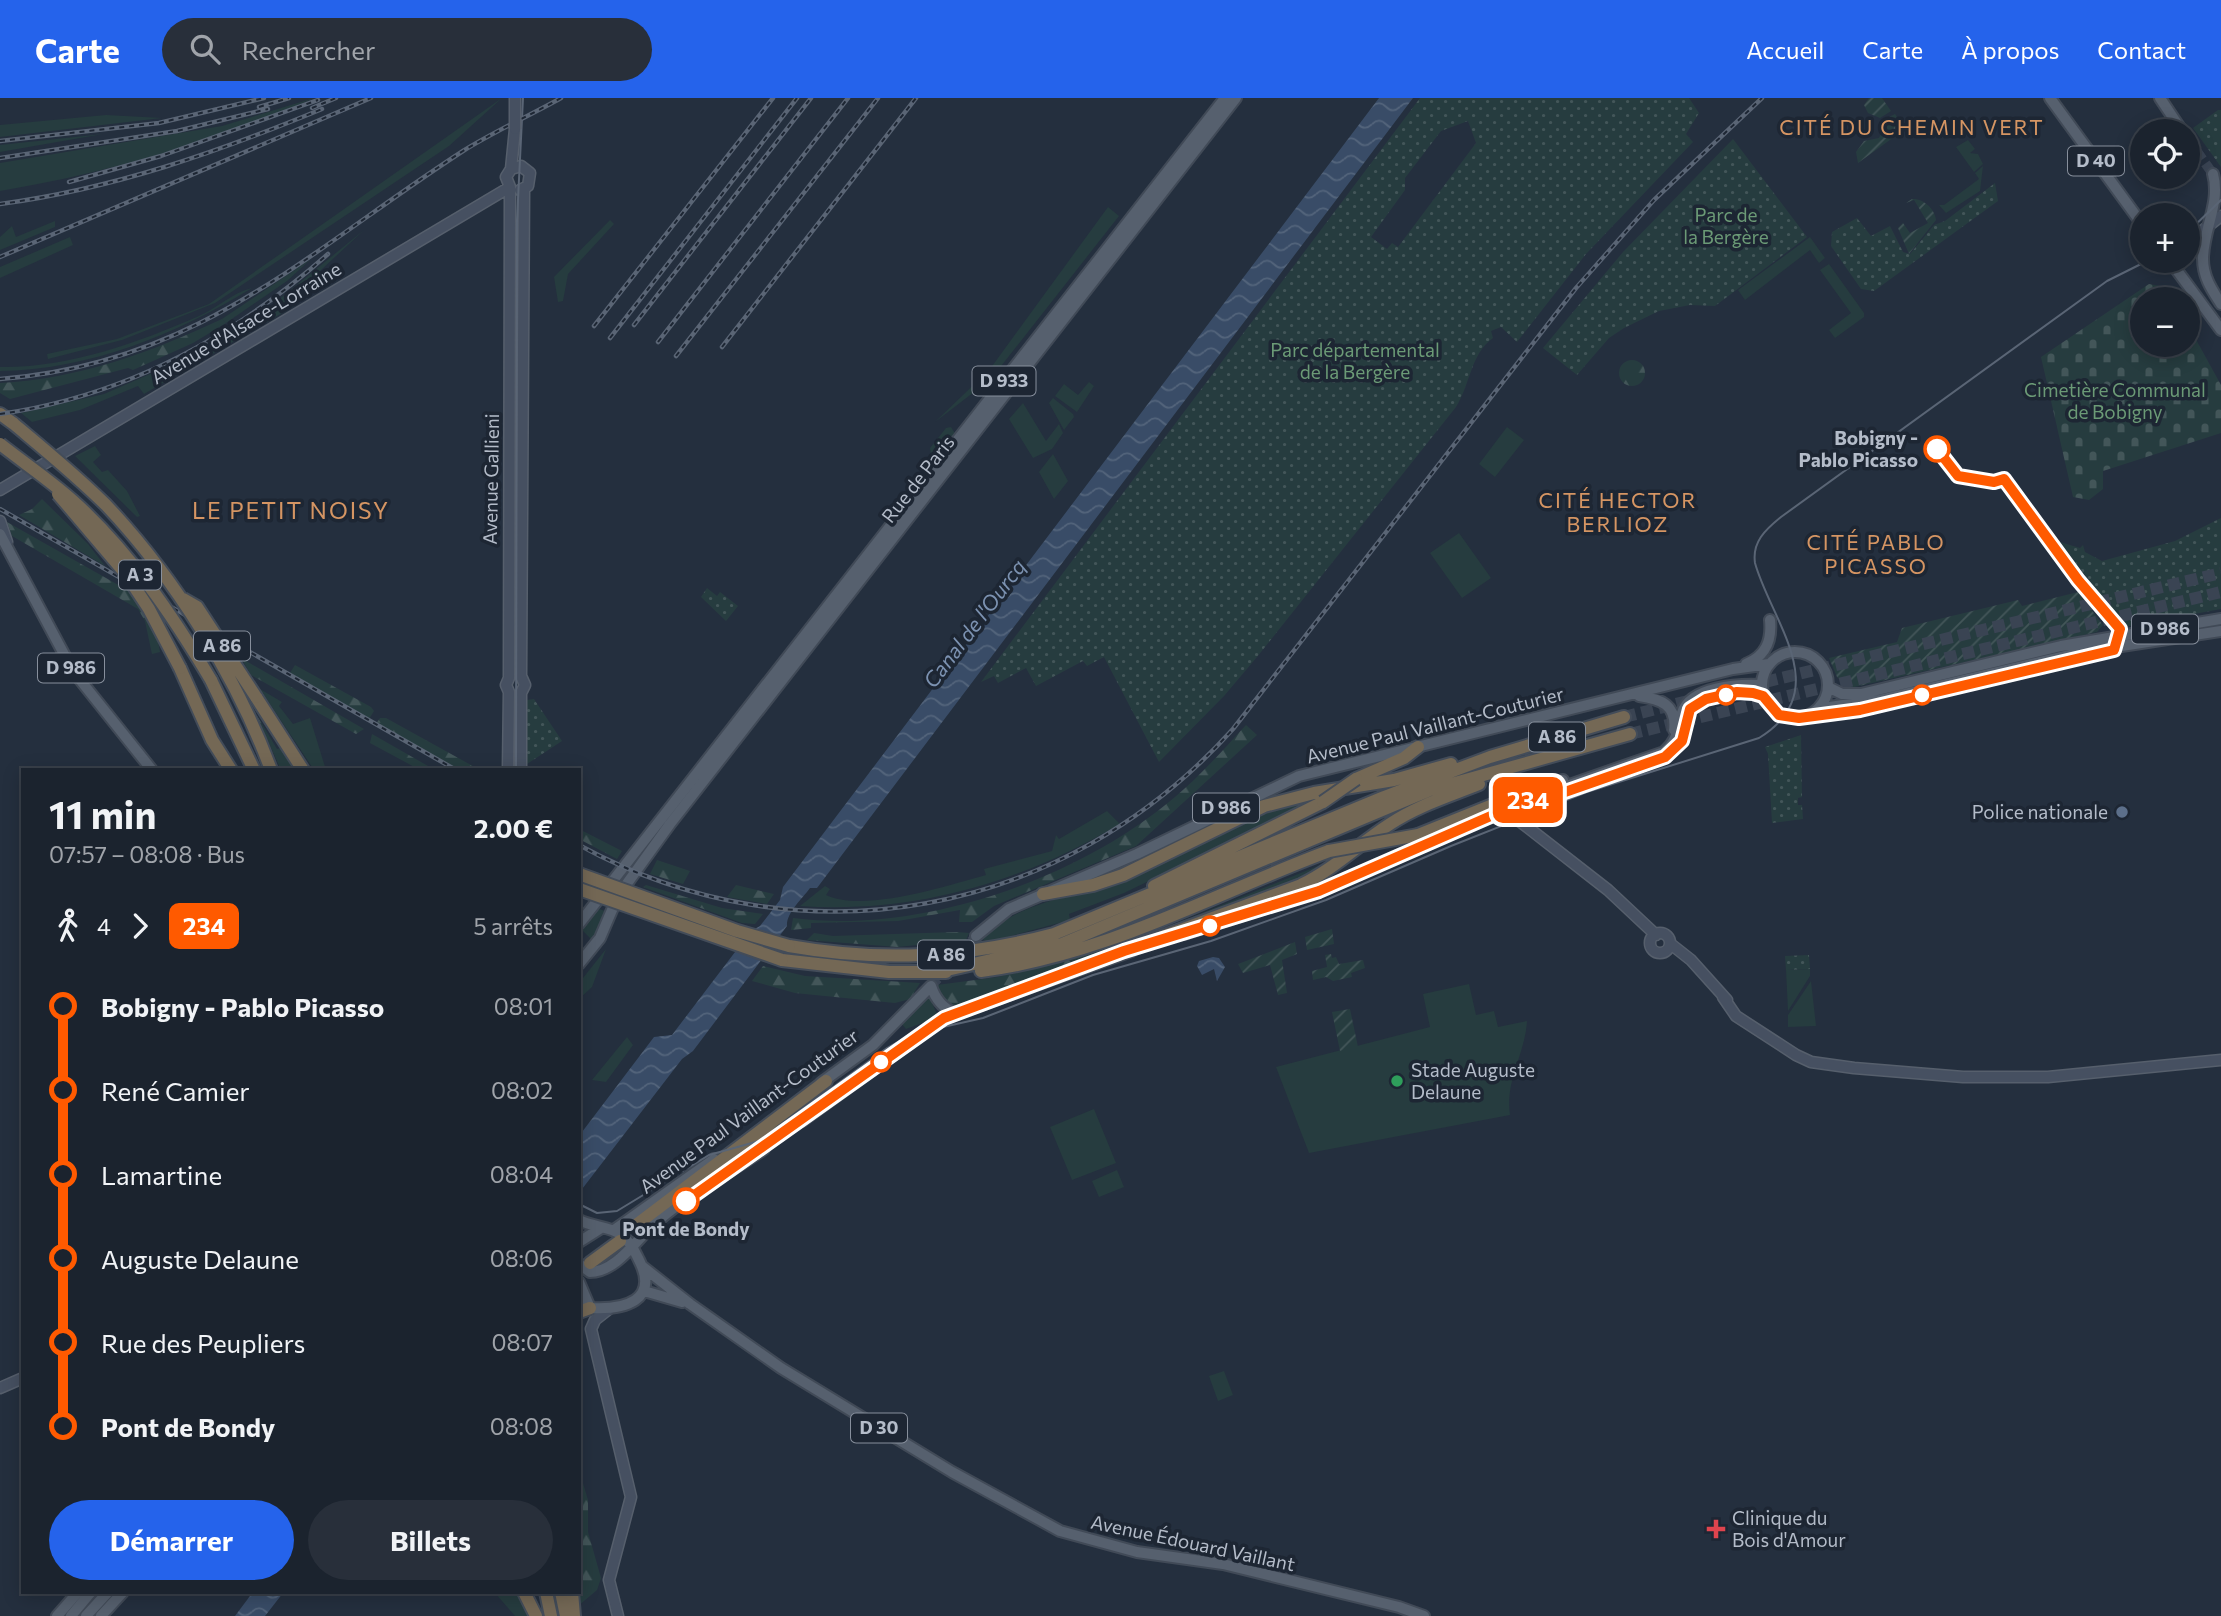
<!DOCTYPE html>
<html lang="fr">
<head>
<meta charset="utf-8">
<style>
  body { margin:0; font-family:Commissioner,sans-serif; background:#282f3a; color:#f1f3f6; height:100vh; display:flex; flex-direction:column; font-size:26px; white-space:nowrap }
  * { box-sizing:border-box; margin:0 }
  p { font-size:23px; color:#a0a4aa }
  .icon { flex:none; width:38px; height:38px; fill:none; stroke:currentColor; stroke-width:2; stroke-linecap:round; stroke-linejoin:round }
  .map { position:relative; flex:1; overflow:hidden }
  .sheet { position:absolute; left:21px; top:670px; width:560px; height:826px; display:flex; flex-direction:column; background:#1b232e; border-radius:0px; box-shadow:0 4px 18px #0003,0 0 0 2px #39404a }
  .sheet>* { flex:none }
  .badge { padding:0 14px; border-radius:10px; font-size:24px; line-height:46px }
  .controls { position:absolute; left:2130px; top:21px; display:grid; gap:14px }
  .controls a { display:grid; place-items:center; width:70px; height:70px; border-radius:50%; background:#1b232e; box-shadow:0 4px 18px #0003,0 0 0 2px #39404a; font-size:35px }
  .map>.badge { position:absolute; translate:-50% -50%; box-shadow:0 0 0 4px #fff }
  .legs { display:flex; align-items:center; gap:10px; height:77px; padding:0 28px; font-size:23px }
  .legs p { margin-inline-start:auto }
  .summary { display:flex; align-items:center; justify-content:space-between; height:119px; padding:0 28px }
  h1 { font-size:38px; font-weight:700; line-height:52px }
  .primary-button { display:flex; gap:14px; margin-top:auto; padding:14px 28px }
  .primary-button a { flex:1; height:80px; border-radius:42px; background:#2563eb; color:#fff; font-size:28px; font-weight:700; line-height:80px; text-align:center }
  .primary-button a+a { background:#282f3a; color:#f1f3f6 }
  ul { padding:0 28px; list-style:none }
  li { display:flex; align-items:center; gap:24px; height:84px; font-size:26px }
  li i { display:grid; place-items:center; width:10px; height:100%; margin:0 9px; background:currentColor }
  li i::after { content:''; width:18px; height:18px; margin:-9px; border:5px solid; border-radius:50%; background:#1b232e }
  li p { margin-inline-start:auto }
  li:first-child i { background:linear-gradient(#0000 50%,currentColor 0) }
  li:last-child i { background:linear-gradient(currentColor 50%,#0000 0) }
  header { display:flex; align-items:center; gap:42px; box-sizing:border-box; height:98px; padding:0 35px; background:#2563eb; color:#fff }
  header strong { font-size:33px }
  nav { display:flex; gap:38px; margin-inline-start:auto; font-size:24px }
  .search { width:490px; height:63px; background:#282f3a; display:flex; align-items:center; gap:18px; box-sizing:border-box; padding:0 24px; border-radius:38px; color:#a0a4aa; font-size:26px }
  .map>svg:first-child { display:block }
</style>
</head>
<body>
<header>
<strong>Carte</strong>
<div class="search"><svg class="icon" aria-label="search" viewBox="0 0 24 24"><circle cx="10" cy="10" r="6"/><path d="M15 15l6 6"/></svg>Rechercher</div>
<nav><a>Accueil</a><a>Carte</a><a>À propos</a><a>Contact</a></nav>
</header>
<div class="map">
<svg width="2221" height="1518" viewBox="0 0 2221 1518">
  <defs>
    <pattern id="forest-firs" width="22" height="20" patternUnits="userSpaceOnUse" patternTransform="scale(1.75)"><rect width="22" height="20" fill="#263c3f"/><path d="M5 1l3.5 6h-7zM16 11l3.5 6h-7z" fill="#435659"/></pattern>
    <pattern id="cemetery-stones" width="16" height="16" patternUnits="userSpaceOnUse" patternTransform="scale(1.75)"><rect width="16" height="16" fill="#263c3f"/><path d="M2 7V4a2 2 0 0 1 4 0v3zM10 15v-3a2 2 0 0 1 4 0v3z" fill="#435659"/></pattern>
    <pattern id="park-dots" width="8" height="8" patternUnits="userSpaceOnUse" patternTransform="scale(1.75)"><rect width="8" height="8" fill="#263c3f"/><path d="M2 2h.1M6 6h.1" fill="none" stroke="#435659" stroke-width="1.8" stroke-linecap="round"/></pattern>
    <pattern id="garden-furrows" width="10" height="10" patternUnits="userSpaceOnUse" patternTransform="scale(1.75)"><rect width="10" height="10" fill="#263c3f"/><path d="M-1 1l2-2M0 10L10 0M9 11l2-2" fill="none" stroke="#435659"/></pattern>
    <pattern id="water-waves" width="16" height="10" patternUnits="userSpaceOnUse" patternTransform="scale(1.75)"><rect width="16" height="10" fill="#394c67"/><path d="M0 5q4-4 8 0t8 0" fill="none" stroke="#53647b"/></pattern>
  </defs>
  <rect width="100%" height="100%" fill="#242f3e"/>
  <path fill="#263c3f" d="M314 0C214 44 108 75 0 93V65L222 28Z
    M502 0 449 48 215 205 122 242 48 261 47 256 117 241 209 206Z
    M106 17 162 20 0 39V27Z
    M103 36 0 54V47Z
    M1968 42 1975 51 1970 55 1978 56 1983 66 1974 74 1956 49Z
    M1983 68 1980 93 1946 115 1939 107H1944L1979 81 1975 75Z
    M1108 109 1119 118 991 281 935 324 990 271Z
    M610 122 614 126 568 176 563 203 558 204 554 179Z
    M55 123V129L0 152V139L12 128 16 139Z
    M364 132 292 199 294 208 144 296 138 288 80 312 32 324 21 315 104 296 194 257 255 221Z
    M70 139 73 147 0 180V169Z
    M1810 139 1825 160 1819 165 1810 152 1745 202 1738 192Z
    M311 161 287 183 226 225 222 221Z
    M1829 166 1864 215V219L1835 240 1829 232 1851 215 1820 172Z
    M252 190C177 236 89 272 0 273V269C69 270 137 245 199 218 217 210 232 195 252 190Z
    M1089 284 1094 288 1077 314 1055 298 1064 286 1078 297Z
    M1053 300 1073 316 1074 319 1064 332 1049 305Z
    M1023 305 1046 343 1059 326 1063 335 1052 351 1033 360 1009 321Z
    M951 329 956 337 938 361 931 357 930 350 946 330Z
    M1507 329 1524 342 1495 379 1479 366Z
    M95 348 101 357 93 364 102 374 108 372 127 393 140 418 137 419 75 358Z
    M1053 356 1068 383 1054 401 1039 374Z
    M1459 435 1491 480 1462 500 1430 455Z
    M260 591 282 604 279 608 293 626 310 620 326 672H314Z
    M1309 701H1318L1124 795 1069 816 1070 822 988 844 982 841C1023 798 1091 798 1143 774 1199 749 1249 717 1309 701Z
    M1107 713 1120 726C1023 784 914 816 800 808L825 788 830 791 826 797C863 815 946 788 986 777L984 771 1052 753 1056 737 1059 741Z
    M1340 759 1303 782 1101 856 1099 853 1133 843Z
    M597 810 610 815 591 841 582 832Z
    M606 851 592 889 579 901V885Z
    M1810 871V878L1788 913 1786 872Z
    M1811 883 1816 928 1788 929V917Z
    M1469 886 1476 917 1494 913 1498 929 1527 923C1525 957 1505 982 1510 1017L1309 1055 1276 969 1430 929 1423 896Z
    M929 898 937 916 928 923 906 931 901 925Z
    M627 939 633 947 606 984 592 982Z
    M1094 1011 1116 1065 1072 1082 1050 1029Z
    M1117 1072 1124 1089 1099 1099 1092 1083Z
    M1224 1273 1233 1297 1218 1303 1209 1278Z
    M495 1495H520L534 1518H515Z"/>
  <path fill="url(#forest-firs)" d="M222 221 226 225 193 245 133 272 128 270 10 301 0 295V285C78 281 152 254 222 221Z
    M1619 275a13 13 0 1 1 26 0a13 13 0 1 1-26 0Z
    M42 401 88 446 105 468 19 417 32 411Z
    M7 424 136 497 155 527 160 554 152 556 145 523 138 511 12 438Z
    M241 560 364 631 356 636 251 577Z
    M295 567 371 609 374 613 369 621 290 575Z
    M256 616 277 651 282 650 297 672H281Z
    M380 620H386L480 672H457L376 626Z
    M1246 627 1257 637 1136 748 994 808 972 824H959L960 812 898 823 811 825V830L791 832 793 820C919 837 1079 781 1175 699 1201 677 1223 652 1246 627Z
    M372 636 435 672H420L370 645Z
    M579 731 622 753 617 761 579 741Z
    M657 762 690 773 683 786 650 776Z
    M646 787 722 810 763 816 755 826 742 825 643 789Z
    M736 787 774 796 767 806 727 799Z
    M957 834 969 835 966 842 897 849 807 842 814 835 833 838Z
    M1099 853 1101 856 972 908C955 910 939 907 937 887L998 879Z
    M763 868 805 878 920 885 910 901 895 905 795 895 752 883Z
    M579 1372 588 1402V1434L601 1480 597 1492 578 1508Z"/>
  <path fill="url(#cemetery-stones)" d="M2149 186 2167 189 2173 201H2142V247H2188V227L2221 287V335L2103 373V391L2089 402 2073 399 2041 259Z"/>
  <path fill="url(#park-dots)" fill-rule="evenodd" d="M1420 0H1689L1699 15 1686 36 1693 44 1586 156 1517 244 1501 229 1491 233 1493 240C1470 257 1471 285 1456 309L1257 559 1224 598 1159 664 1104 559 1087 568 1083 563 1036 588 1026 570 998 585 994 578 981 584ZM1468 23 1476 45 1398 149 1392 145 1387 151 1371 139 1405 92V80L1441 33Z
    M2218 12H2221V69L2193 30Z
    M1733 41 1807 139 1715 208 1690 207 1659 213 1624 230 1609 240 1577 277 1543 250 1623 154Z
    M1995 85 1998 103 1874 193 1861 191 1831 148 1832 134 1857 120 1871 138 1890 128 1903 154 1910 156 1934 127 1945 123Z
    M2221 420V511L2124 529 2060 444 2080 450 2083 447 2085 454 2102 463 2175 443Z
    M707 490 717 498 720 494 738 508 726 523 701 499Z
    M534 601 562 643 527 666V602Z
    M1801 637 1802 699 1798 700V707H1802L1803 721 1772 725 1768 656 1765 649Z
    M1809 857 1810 871 1786 872 1785 858Z"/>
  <path fill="url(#garden-furrows)" d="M1869 0H1882L1891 13 1880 20 1868 15 1864 7Z
    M1895 16 1905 31 1858 65 1856 54 1864 43 1879 40 1883 32 1882 23Z
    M1912 101C1923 100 1935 111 1936 122L1909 156 1898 130 1903 125 1910 135 1928 125 1914 102 1906 105Z
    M2078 494 2103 527 2097 534 1850 590 1837 579 1829 560 1897 544 1902 530 2018 502 2022 508Z
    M1332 831 1334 846 1307 852 1305 839Z
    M1295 844 1297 856 1282 862 1287 895 1278 897 1270 867 1243 875 1238 866Z
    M1331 856 1332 860 1336 859 1339 866 1363 862 1365 870 1351 875 1352 879 1333 883 1326 879 1313 882 1312 873 1327 869 1325 857Z
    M1350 911 1358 949 1340 953 1332 914Z"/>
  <path fill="url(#water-waves)" d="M1379 0H1413L817 790H810C802 801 786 815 787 828L693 953 682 961 579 1095V1038L654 939 672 937 751 833 760 828 780 802 783 789 829 728Z
    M1213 859 1219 860 1225 869 1217 883 1214 871 1202 877 1197 868 1199 863Z
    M253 1494H283V1495L265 1518H235Z"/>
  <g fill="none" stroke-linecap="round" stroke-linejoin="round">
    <path stroke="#3a4453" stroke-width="10" stroke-dasharray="10 5" stroke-linecap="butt" d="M2188 41 2213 76
      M931 888 976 838"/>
    <path stroke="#3a4453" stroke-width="12" stroke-dasharray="12 6" stroke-linecap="butt" d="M1748 588 2221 475
      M1624 619 1696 601
      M1630 636 2221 494"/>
    <defs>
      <path id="secondary" d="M511 71 521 68 530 75 528 88 520 92
        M2188 144 2221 118
        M0 392 510 89
        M0 423 7 444
        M508 672 509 594 506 587 509 580 510 89 506 79 511 71 515 31
        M521 672V595L525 587 521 578 524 91
        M1497 720 1509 717 1522 725 1608 792 1656 837
        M1522 725 1532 700
        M1650 845a10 10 0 1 1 20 0a10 10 0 1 1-20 0Z
        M1672 847 1691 862 1727 902
        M1723 899 1736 918 1796 957 1811 964 1854 970 1963 979H2048L2221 962
        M609 1211 595 1222 591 1231 631 1399 609 1482 618 1518
        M0 1290 23 1280"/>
      <path id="primary" d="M2050 0 2142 126
        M2160 0 2182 33
        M2213 76C2221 105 2203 131 2203 161 2203 179 2212 192 2221 206
        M2170 163 2221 232
        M0 436 73 573 152 672
        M1762 587a33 33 0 1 1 66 0a33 33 0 1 1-66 0Z
        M1746 566C1766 558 1772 543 1770 522
        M1828 589 1842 596H1861L2061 548 2221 521
        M1639 598C1661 601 1677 607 1674 632
        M1817 612C1838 605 1858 607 1880 602L2082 554 2221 533
        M1510 700 1563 682
        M579 826 1225 0
        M1184 836 1319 793 1532 700 1664 654C1678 642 1677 632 1682 615 1690 588 1739 586 1761 587
        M976 838 1009 811 1137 756 1299 678 1733 571 1769 566
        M579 866 600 840 618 798 670 726 1236 0
        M821 985 873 947 931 888C935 900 942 910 955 915
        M802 1023 944 920 1132 853
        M579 1122C592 1129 609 1128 620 1136 630 1143 634 1152 639 1162 660 1203 624 1212 590 1210L579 1184
        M614 1132 714 1061
        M579 1144 601 1130
        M579 1166 590 1174C615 1174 635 1144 651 1129 684 1098 727 1077 764 1051
        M643 1169 690 1206 781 1270 952 1374 1060 1433 1137 1454 1223 1466 1399 1509 1424 1518
        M644 1193 682 1204
        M57 1518 78 1494
        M71 1518 91 1494
        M86 1518 108 1494
        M101 1518 123 1494"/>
      <path id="highway" d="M0 316 14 326
        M180 570 212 642 231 672
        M211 582 254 672
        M256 599 303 672
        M1356 681 1404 660 1418 649
        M1418 737 1510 700
        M1154 788 1323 704
        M1043 796 1093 787 1123 777 1264 708 1314 695 1394 682 1451 666
        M789 848C880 864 964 860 1054 836L1384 699 1490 659 1624 619
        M1124 853 1301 787C1334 771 1359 746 1390 726 1417 708 1449 698 1479 686
        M782 862 889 874H946
        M981 873C1106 857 1213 796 1329 753
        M938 874 1062 846 1430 692 1630 636
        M731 1065 807 1016
        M636 1127 826 983
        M590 1165 620 1143
        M579 1214 590 1210
        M524 1494 536 1518
        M546 1494 551 1518
        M561 1494 566 1518
        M572 1494 574 1518"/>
    </defs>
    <use href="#secondary" stroke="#565f6c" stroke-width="13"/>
    <use href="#primary" stroke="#414a57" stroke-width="14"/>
    <use href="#highway" stroke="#434c59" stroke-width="16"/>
    <use href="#secondary" stroke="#465061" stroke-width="10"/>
    <use href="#primary" stroke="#56606e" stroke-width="10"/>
    <use href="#highway" stroke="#746855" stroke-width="12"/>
    <path stroke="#5a6575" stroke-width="2" d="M2188 134 2221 102
      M516 672 517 122 523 0
      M579 1106 597 1115 617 1113 709 1057 759 1043 887 950 912 936 983 920 1093 877 1211 843 1326 802 1451 748 1587 694 1759 640C1836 593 1771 523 1755 465 1752 444 1765 432 1781 419L2107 183 2147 163"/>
    <defs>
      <path id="rail" d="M259 9 289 0
        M312 10 336 0
        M0 43 159 25 264 0
        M0 60 177 33 268 11
        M69 84 161 58 318 2
        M0 106C113 91 218 54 322 11
        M0 159 371 0
        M634 227 811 0
        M594 228 773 0
        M610 240 797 0
        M658 244 848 0
        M722 249 916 0
        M676 258 878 0
        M0 281C197 266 307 154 463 53 495 33 529 18 561 0
        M0 316C126 298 234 239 328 156
        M0 411 456 672
        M579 747C802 869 1064 819 1233 631L1576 190 1654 102 1762 0"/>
    </defs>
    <use href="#rail" stroke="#5a6575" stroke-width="4.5"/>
    <use href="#rail" stroke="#1d2633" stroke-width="2" stroke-dasharray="5" stroke-linecap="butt"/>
    <defs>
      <path id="secondary-bridge" d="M515 31V0"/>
      <path id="highway-bridge" d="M14 326C45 352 77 378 106 407 174 479 237 579 271 672
        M0 346C24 365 51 383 73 403 129 453 173 518 211 582
        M58 396 126 476 149 511 180 570
        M183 501 197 509 256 599
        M1323 704 1356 681
        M1329 753 1418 737
        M579 776 737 833 789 848
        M579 791 782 862"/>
    </defs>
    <use href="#secondary-bridge" stroke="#565f6c" stroke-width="13" stroke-linecap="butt"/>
    <use href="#highway-bridge" stroke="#434c59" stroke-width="16" stroke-linecap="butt"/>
    <use href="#secondary-bridge" stroke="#465061" stroke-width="10"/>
    <use href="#highway-bridge" stroke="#746855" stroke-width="12"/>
  </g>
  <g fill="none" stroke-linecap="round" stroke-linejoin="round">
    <defs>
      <path id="line-1" d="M686 1103 944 920 1124 853 1319 793 1532 700 1545 701 1665 659 1682 643 1690 611 1706 601 1737 594 1753 595 1763 598 1779 617 1799 620 1860 612 2114 552 2120 531 2078 482 2004 381 1994 384 1958 378 1937 351"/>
    </defs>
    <use href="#line-1" stroke="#fff" stroke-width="16"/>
    <use href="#line-1" stroke="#ff5a00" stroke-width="10"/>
  </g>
  <g fill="#fff" stroke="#ff5a00" stroke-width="3.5">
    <circle cx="1937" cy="351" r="12"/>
    <circle cx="1726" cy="597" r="9"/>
    <circle cx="1922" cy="597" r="9"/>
    <circle cx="1210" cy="828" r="9"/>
    <circle cx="881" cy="964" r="9"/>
    <circle cx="686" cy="1103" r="12"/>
  </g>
  <circle fill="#5c6f8a" stroke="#1d2633" stroke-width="2.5" cx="2122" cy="714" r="7"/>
  <circle fill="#2e9e5b" stroke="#1d2633" stroke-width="2.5" cx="1397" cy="983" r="7"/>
  <path fill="#e0444e" stroke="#1d2633" stroke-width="2.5" d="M1712.5 1420.5h7v7h7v7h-7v7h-7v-7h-7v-7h7z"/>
  <g text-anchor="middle" stroke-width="7" stroke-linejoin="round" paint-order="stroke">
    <g fill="#1d2633" stroke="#878f9c" stroke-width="2">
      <rect x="2068" y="48.5" width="56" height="29" rx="5"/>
      <rect x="972.5" y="268.5" width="63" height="29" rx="5"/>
      <rect x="119" y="462.5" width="42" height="29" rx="5"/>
      <rect x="2132" y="516.5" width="66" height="29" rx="5"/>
      <rect x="194" y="533.5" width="56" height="29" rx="5"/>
      <rect x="38" y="555.5" width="66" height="29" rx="5"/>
      <rect x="1529" y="624.5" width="56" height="29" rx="5"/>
      <rect x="1193" y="695.5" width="66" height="29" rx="5"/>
      <rect x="918" y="842.5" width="56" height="29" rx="5"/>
      <rect x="851" y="1315.5" width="56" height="29" rx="5"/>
    </g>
    <g font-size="18" font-weight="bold" fill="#b4bcc9">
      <text x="2096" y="69">D 40</text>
      <text x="1004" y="289">D 933</text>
      <text x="140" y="483">A 3</text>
      <text x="2165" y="537">D 986</text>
      <text x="222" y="554">A 86</text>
      <text x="71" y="576">D 986</text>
      <text x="1557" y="645">A 86</text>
      <text x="1226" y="716">D 986</text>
      <text x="946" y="863">A 86</text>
      <text x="879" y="1336">D 30</text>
    </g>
    <g font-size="19" fill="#6b9a76" stroke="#1d2633">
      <text x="1726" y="124">Parc de<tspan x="1726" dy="22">la Bergère</tspan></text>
      <text x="1355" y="259">Parc départemental<tspan x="1355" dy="22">de la Bergère</tspan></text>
      <text x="2115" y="299">Cimetière Communal<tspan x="2115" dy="22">de Bobigny</tspan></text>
    </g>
    <g font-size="19" fill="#b4bcc9" stroke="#1d2633">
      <text transform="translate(246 225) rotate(-31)" y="7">Avenue d'Alsace-Lorraine</text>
      <text transform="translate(491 381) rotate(-89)" y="7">Avenue Gallieni</text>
      <text transform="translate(918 381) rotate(-52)" y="7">Rue de Paris</text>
      <text transform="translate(1435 627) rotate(-14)" y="7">Avenue Paul Vaillant-Couturier</text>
      <text transform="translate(749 1013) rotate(-36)" y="7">Avenue Paul Vaillant-Couturier</text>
      <text transform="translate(1193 1445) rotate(12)" y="7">Avenue Édouard Vaillant</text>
    </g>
    <g font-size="19" font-weight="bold" fill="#b4bcc9" stroke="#1d2633" text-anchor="end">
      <text x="1918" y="347">Bobigny -<tspan x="1918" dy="22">Pablo Picasso</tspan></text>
      <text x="686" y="1138" text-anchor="middle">Pont de Bondy</text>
    </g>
    <g font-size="19" fill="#b4bcc9" stroke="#1d2633" text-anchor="start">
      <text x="2108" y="721" text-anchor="end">Police nationale</text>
      <text x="1411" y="979">Stade Auguste<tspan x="1411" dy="22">Delaune</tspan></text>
      <text x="1732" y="1427">Clinique du<tspan x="1732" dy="22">Bois d'Amour</tspan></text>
    </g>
    <g font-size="21" letter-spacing="2" fill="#d59563" stroke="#1d2633">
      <text x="1912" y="37">CITÉ DU CHEMIN VERT</text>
      <text x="1618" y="410">CITÉ HECTOR<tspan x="1618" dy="24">BERLIOZ</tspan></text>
      <text x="1876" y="452">CITÉ PABLO<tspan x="1876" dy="24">PICASSO</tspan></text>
    </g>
    <g font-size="21" font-style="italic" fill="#7c92b1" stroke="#1d2633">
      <text transform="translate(975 526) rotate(-53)" y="7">Canal de l'Ourcq</text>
    </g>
    <g font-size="23" letter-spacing="2" fill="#d59563" stroke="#1d2633">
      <text x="291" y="421">LE PETIT NOISY</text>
    </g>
  </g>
</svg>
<div class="controls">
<a><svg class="icon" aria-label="locate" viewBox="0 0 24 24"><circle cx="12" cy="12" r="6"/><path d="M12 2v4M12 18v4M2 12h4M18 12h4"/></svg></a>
<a>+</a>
<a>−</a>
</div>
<b class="badge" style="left:1528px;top:702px;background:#ff5a00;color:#fff">234</b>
<section class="sheet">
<div class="summary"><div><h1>11 min</h1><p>07:57 – 08:08 · Bus</p></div><b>2.00 €</b></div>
<div class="legs"><svg class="icon" aria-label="walk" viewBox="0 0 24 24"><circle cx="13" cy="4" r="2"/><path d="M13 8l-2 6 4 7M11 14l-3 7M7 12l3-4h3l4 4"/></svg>4<svg class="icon" aria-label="forward" viewBox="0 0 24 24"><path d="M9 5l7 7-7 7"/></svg><b class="badge" style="background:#ff5a00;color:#fff">234</b><p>5 arrêts</p></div>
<ul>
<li><i style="color:#ff5a00"></i><b>Bobigny - Pablo Picasso</b><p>08:01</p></li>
<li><i style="color:#ff5a00"></i><span>René Camier</span><p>08:02</p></li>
<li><i style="color:#ff5a00"></i><span>Lamartine</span><p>08:04</p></li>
<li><i style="color:#ff5a00"></i><span>Auguste Delaune</span><p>08:06</p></li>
<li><i style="color:#ff5a00"></i><span>Rue des Peupliers</span><p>08:07</p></li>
<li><i style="color:#ff5a00"></i><b>Pont de Bondy</b><p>08:08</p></li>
</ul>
<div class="primary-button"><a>Démarrer</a><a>Billets</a></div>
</section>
</div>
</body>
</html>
